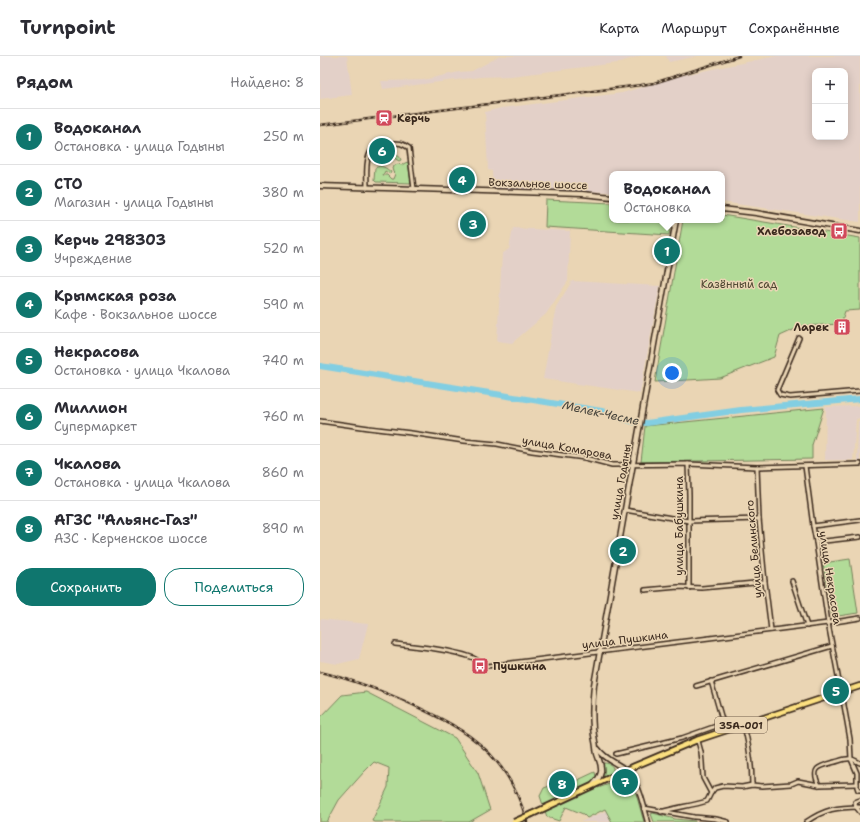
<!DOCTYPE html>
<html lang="ru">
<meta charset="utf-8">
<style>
body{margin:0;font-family:"Shantell Sans",sans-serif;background:#f2f2f3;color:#2b2b33}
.controls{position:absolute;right:12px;top:12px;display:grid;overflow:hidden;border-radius:8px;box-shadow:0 2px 10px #0003}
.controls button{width:36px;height:36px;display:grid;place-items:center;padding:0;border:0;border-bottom:1px solid #e1e1e2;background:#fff;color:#2b2b33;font:20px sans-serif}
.you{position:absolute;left:352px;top:317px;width:14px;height:14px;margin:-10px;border:3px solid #fff;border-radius:50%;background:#1a73e8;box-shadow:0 0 0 6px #1a73e833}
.badge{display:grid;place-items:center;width:26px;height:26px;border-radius:50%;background:#0f766e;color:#fff;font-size:13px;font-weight:700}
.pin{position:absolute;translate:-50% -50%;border:2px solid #fff;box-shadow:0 1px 4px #0006}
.popup{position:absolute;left:289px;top:115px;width:116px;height:52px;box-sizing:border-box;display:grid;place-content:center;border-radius:8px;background:#fff;filter:drop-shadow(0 1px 3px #0005);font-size:13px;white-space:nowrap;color:#7c7c81}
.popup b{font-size:15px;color:#2b2b33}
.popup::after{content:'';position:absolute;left:50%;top:100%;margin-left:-8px;border:8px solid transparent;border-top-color:#fff}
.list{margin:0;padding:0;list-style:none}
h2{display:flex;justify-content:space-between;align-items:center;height:52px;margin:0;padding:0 16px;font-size:17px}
h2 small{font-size:13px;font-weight:400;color:#7c7c81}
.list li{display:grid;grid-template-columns:26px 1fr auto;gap:12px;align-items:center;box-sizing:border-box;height:56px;padding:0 16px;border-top:1px solid #e1e1e2}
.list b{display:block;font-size:15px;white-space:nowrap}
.list p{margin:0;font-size:13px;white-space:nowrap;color:#7c7c81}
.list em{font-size:13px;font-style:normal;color:#7c7c81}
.actions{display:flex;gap:8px;padding:12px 16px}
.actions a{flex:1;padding:9px 0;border:1px solid #0f766e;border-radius:16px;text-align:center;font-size:14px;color:#0f766e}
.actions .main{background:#0f766e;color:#fff}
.map{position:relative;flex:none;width:540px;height:766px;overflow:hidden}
header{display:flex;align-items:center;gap:24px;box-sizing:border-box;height:56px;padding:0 20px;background:#fff;border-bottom:1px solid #e1e1e2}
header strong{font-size:19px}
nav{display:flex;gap:22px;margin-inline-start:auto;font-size:14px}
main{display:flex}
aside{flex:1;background:#fff}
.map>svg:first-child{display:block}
</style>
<header>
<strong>Turnpoint</strong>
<nav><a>Карта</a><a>Маршрут</a><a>Сохранённые</a></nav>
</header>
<main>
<aside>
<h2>Рядом<small>Найдено: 8</small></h2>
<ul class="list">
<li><span class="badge">1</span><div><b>Водоканал</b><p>Остановка · улица Годыны</p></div><em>250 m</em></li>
<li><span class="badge">2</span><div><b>СТО</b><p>Магазин · улица Годыны</p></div><em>380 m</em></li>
<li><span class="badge">3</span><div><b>Керчь 298303</b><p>Учреждение</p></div><em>520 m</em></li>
<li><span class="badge">4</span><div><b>Крымская роза</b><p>Кафе · Вокзальное шоссе</p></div><em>590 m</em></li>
<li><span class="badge">5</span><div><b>Некрасова</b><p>Остановка · улица Чкалова</p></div><em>740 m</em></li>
<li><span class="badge">6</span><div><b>Миллион</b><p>Супермаркет</p></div><em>760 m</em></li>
<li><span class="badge">7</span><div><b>Чкалова</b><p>Остановка · улица Чкалова</p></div><em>860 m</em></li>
<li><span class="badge">8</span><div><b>АГЗС &quot;Альянс-Газ&quot;</b><p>АЗС · Керченское шоссе</p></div><em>890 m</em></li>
</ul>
<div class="actions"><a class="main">Сохранить</a><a>Поделиться</a></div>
</aside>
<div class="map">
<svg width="540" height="766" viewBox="0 0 540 766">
<rect width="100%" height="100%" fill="#ead5b4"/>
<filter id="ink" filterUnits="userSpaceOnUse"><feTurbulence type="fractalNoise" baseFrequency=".025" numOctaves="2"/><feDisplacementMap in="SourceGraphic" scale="8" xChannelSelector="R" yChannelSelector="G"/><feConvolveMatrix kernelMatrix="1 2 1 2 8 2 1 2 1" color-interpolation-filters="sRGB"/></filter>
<g filter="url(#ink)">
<g fill="#e3d0c8" fill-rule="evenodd">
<polygon points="0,0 27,0 32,39 0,43"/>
<polygon points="180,0 320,0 297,7 191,20 160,21 63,33 61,25 103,24 139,16 152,15"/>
<polygon points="346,0 378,0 349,6"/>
<path d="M456,0H540V166L402,146V118H292V136L177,133L173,132L172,115L168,114L165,56L181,52L302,37L363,19ZM495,15H525V81H495Z"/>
<polygon points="193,172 250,175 248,225 226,258 192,287 177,285 182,198 189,193"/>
<polygon points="252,225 340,230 320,337 223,323 236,251"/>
<polygon points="540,350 540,362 536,363 533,404 505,404 506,351"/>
<polygon points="538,365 540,365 540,405 537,405"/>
<polygon points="0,563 48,568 39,603 18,608 0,605"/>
<polygon points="286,755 291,766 260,766"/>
</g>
<g fill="#b2db98" stroke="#76825b">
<path d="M75,95L74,97C77,99 80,100 81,104L79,105L71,100L70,101L69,103L64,107L61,105L57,108L55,107V103L59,96L61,100C64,98 68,95 73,97Z"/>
<path d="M88,106L91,126L90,127L56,126L54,124L55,112C61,108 66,112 71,116L70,118L65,115L63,119H67L71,123H73L75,118L73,116L72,112L77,108L82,109L85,107Z"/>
<polygon points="226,144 292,147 292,164 351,164 349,179 225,171"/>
<polygon points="402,159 540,182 540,254 525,255 521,268 482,270 460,280 454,301 400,322 335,326 363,164 402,164"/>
<polygon points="504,352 492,389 492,403 321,406 325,370"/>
<polygon points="530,503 538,557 512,561 503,507"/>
<polygon points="46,636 135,682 158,717 170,754 149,766 54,766 52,765 68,731 69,712 54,706 44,716 19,744 7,766 0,766 0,662 22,639"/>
<path d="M284,707C288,707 291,708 293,712C295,719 284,723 279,725L283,716V709Z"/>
<polygon points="275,716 278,732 295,726 313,727 324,766 292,766 285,753 267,762 263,758 246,751 239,765 227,761 220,740 224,732 238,727 245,736 252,734 260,723"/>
<polygon points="333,757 355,763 375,765 375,766 334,766 331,758"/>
</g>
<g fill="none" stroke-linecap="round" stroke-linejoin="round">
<polyline stroke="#82cee2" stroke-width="6" points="0,310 288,356 301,362 315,366 327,367 421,354 540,343"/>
<g stroke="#3b2a1e" stroke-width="6">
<g id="street">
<path d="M47,132C47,113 42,89 68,87C78,87 81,86 89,92L94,133"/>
<polyline points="479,282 457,334 460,339 470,341 540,335"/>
<polyline points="0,365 49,372 91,377 144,385 177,388 212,395 265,402 292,409 368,408 437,411 540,408"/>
<polyline points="368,408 369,439 369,532"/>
<polyline points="485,410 493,470 496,486 508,567 521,636"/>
<polyline points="437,411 439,463 445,526 451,574"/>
<polyline points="305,454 369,465 439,463"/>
<polyline points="493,470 540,464"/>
<polyline points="496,486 540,481"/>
<polyline points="472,525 487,570"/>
<polyline points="325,534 358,531 382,532 445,526"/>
<path d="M75,588C100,591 126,593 151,601C157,603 162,608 167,610L508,567L540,562"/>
<polyline points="391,625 405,674"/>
<polyline points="376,630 512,590"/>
<polyline points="522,638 530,683 531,703 537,717 537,731 538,734 540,734"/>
<path d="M424,670C429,689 432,708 432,729"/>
<polyline points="378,685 381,696 382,706 383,722 391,737"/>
<polyline points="296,698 362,682 402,668"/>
<path d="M499,729C490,711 500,710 515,706C519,705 526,702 531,703C534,703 537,706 540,707"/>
<polyline points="540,744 535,746 536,751 540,756"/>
<polyline points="324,752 374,761 396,763 408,766"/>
<path d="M341,756C356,751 372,750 387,745L391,737L395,732L403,730L422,731L432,729L442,730L471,728L478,725L499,729L537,728"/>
<path d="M486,766C505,753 517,751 540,751"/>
</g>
</g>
<g stroke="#3b2a1e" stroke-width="7">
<g id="secondary">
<polyline points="0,130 262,138 292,141"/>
<polyline points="402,153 436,157 540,175"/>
<path d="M278,693C284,702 294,706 303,712C320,726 322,746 328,766"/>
<path d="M273,729C277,725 280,721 281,716C282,709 279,704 277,698C276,694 276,689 275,685C271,667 272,648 274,629L356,164"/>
</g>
</g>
<g stroke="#3b2a1e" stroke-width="8">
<polyline id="primary" points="212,758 315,710 377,684 540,630"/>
</g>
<use href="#street" stroke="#ead5b4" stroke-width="3"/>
<use href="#secondary" stroke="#ead5b4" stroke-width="4"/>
<use href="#primary" stroke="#fce080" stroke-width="4.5"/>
<g stroke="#3b2a1e" stroke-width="2.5">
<g id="rail">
<polyline points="0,69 321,29 334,27 419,0"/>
<path d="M0,616C31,623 60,634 89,647C121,662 155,678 177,706C192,724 201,744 207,766"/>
</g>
</g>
<use href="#rail" stroke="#ead5b4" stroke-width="1" stroke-dasharray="3" stroke-linecap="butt"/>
<g stroke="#3b2a1e" stroke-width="8" stroke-linecap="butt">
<polyline id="primary-bridge" points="194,766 212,758"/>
</g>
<use href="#primary-bridge" stroke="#fce080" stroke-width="4.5"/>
</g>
</g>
<defs>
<g id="station-square" transform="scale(0.9)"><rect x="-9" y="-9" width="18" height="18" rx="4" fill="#d1495b" stroke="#ead5b4"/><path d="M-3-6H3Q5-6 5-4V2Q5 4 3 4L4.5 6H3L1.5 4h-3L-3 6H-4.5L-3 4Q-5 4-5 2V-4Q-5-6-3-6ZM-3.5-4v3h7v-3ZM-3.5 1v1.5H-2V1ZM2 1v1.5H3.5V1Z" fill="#fff"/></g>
<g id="bus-square" transform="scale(0.9)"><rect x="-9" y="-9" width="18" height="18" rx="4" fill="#d1495b" stroke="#ead5b4"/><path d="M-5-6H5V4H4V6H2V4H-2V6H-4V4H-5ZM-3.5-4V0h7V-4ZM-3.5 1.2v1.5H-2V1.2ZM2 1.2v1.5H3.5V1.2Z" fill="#fff"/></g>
<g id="building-square" transform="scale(0.9)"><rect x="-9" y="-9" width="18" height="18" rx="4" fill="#d1495b" stroke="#ead5b4"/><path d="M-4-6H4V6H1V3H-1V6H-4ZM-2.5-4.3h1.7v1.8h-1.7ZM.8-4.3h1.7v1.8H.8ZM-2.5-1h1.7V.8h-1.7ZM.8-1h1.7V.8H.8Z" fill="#fff"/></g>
</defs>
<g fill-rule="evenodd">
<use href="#station-square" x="64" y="62"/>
<use href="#bus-square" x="519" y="175"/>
<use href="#building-square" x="522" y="271"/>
<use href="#bus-square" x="160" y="610"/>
</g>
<g text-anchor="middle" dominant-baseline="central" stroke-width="3" stroke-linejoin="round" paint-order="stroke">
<rect fill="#ead5b4" stroke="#705d4b" stroke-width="1" x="395" y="661" width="52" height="16" rx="3"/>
<g font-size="10" font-weight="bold" fill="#3b2a1e">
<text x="421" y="669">35А-001</text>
</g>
<g font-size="11" font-weight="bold" fill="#3b2a1e" stroke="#ead5b4" text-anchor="start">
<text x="77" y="62">Керчь</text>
<text x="506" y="175" text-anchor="end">Хлебозавод</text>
<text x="509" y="271" text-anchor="end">Ларек</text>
<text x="173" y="610">Пушкина</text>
</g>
<g font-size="11" fill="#3b2a1e" stroke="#ead5b4">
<text transform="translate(218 128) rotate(2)">Вокзальное шоссе</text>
<text transform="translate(247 392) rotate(10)">улица Комарова</text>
<text transform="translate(301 426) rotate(-80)">улица Годыны</text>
<text transform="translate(359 470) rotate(-90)">улица Бабушкина</text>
<text transform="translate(434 493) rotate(-95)">улица Белинского</text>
<text transform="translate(510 522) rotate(81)">улица Некрасова</text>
<text transform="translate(305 584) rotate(-7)">улица Пушкина</text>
</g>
<g font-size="11" fill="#4d4530" stroke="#ead5b4">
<text x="419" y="228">Казённый сад</text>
</g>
<g font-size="12" font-style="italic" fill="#46433b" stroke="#ead5b4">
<text transform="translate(281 357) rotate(12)">Мелек-Чесме</text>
</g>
</g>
</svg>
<div class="controls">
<button>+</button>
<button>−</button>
</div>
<div class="you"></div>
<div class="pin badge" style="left:347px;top:195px">1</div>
<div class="popup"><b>Водоканал</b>Остановка</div>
<div class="pin badge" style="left:303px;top:495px">2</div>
<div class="pin badge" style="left:153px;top:168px">3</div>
<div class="pin badge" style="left:142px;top:124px">4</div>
<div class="pin badge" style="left:516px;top:635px">5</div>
<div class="pin badge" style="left:62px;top:95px">6</div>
<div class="pin badge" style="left:305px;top:726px">7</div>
<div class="pin badge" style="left:242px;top:728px">8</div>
</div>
</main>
